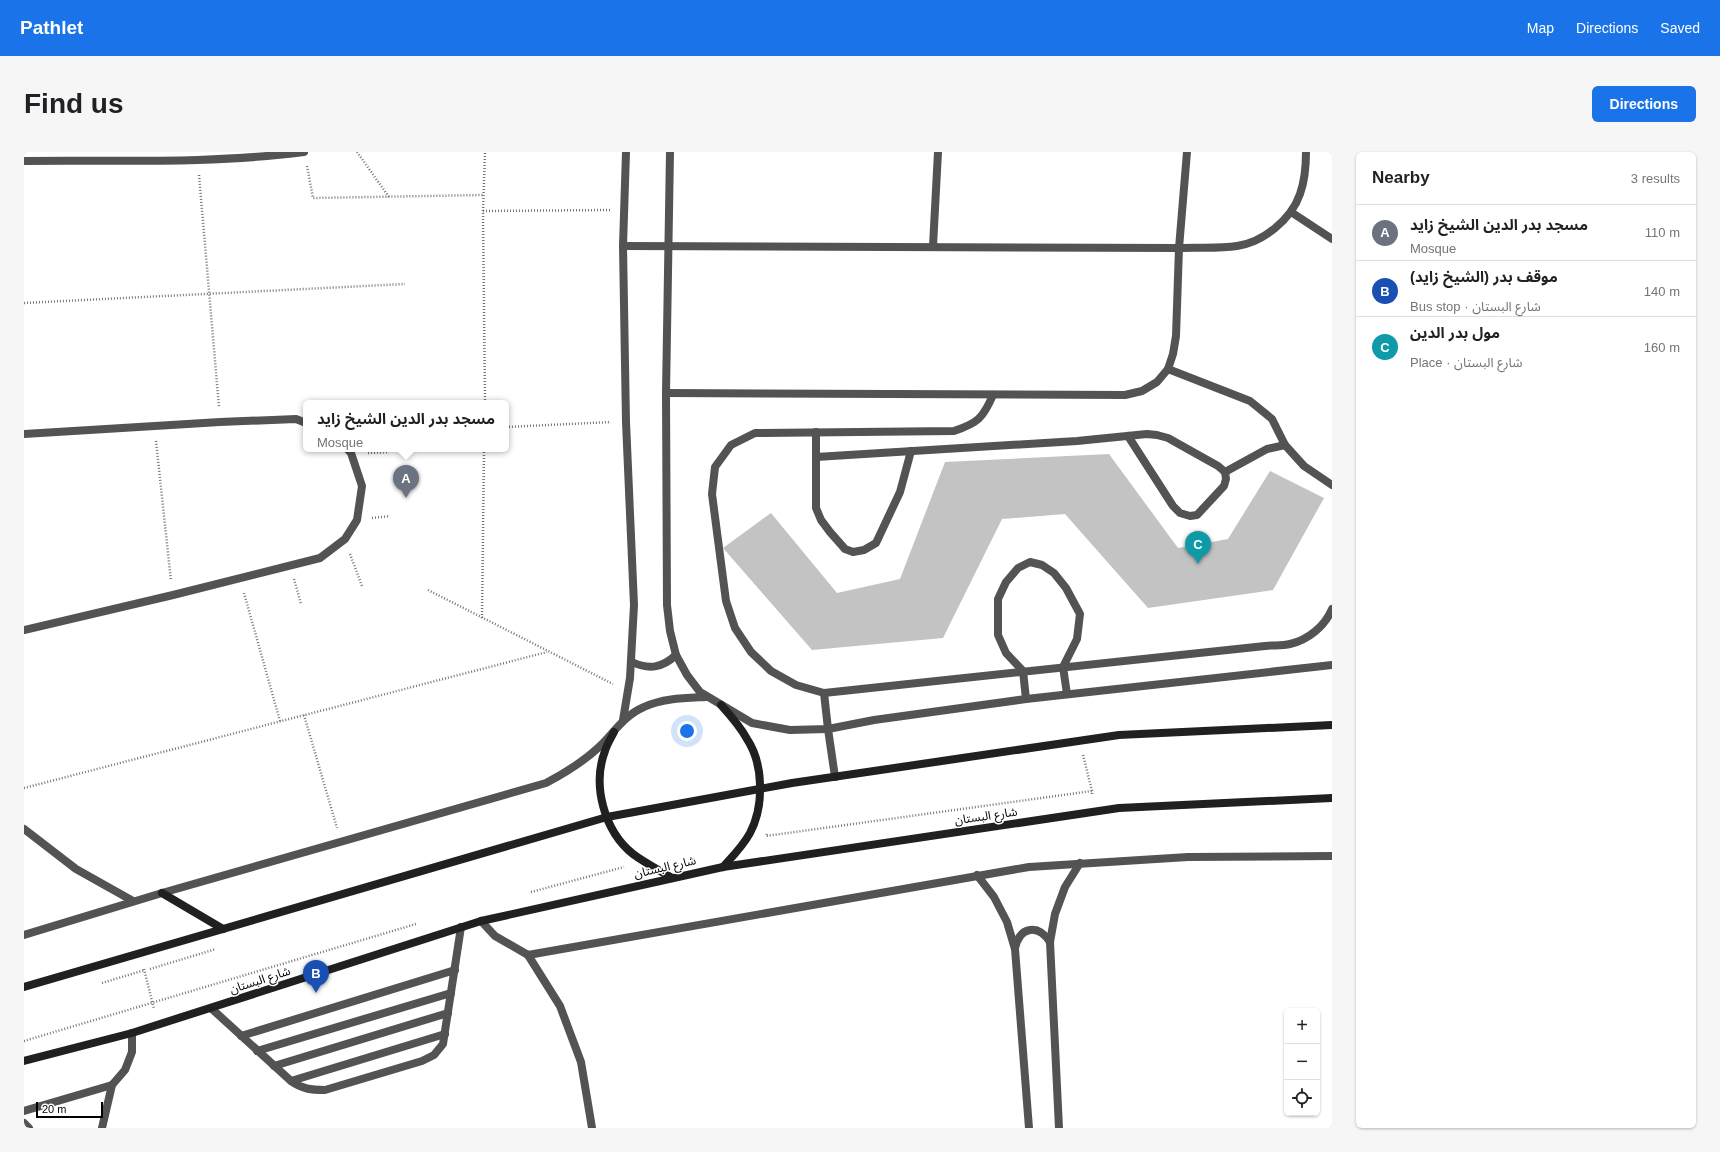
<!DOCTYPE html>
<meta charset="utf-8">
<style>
body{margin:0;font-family:Helvetica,"Noto Sans Arabic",sans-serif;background:#f6f6f6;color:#202124}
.controls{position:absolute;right:12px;bottom:12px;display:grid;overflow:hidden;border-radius:6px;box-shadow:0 1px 3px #0004}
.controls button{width:36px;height:36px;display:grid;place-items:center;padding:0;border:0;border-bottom:1px solid #e0e0e0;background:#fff;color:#202124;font:20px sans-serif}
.scale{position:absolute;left:12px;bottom:10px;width:67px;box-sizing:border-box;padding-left:4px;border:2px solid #000;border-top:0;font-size:11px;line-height:14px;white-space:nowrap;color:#000;-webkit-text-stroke:3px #fff;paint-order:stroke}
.you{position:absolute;left:663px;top:579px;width:14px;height:14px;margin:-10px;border:3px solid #fff;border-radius:50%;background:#1a73e8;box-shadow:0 0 0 6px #1a73e833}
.badge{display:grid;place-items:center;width:26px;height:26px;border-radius:50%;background:#1a73e8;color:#fff;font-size:13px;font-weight:700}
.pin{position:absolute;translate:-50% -33px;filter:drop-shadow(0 1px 2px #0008)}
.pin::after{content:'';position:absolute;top:21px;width:14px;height:12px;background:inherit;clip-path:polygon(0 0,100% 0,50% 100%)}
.popup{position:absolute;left:279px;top:248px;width:206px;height:52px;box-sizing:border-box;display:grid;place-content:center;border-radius:6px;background:#fff;filter:drop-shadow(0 1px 3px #0005);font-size:13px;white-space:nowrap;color:#757577}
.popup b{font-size:15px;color:#202124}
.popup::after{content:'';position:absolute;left:50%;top:100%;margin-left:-8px;border:8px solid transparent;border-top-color:#fff}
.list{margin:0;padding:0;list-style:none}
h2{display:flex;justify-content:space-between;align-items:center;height:52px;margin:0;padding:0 16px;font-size:17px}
h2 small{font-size:13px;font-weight:400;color:#757577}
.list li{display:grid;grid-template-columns:26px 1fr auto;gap:12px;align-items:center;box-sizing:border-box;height:56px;padding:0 16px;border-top:1px solid #e0e0e0}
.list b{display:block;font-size:15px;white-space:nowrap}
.list p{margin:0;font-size:13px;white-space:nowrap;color:#757577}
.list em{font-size:13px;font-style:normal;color:#757577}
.icon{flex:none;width:22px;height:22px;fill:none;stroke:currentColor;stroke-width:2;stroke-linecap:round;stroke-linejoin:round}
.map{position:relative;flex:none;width:1308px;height:976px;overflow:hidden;border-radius:6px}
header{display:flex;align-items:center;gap:24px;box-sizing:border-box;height:56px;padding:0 20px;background:#1a73e8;color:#fff}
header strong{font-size:19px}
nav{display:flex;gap:22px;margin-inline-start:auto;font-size:14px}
.intro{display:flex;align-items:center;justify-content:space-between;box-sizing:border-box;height:96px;padding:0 24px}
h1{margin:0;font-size:28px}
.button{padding:10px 18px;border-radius:6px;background:#1a73e8;color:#fff;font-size:14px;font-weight:700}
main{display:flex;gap:24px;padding:0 24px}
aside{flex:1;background:#fff;border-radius:6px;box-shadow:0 1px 3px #0004}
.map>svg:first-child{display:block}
</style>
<header>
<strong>Pathlet</strong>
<nav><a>Map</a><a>Directions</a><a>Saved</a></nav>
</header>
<div class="intro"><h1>Find us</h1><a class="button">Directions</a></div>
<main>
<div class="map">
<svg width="1308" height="976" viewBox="0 0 1308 976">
<rect width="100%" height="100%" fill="#fff"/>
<polygon fill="#c3c3c3" points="1085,302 1154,396 1204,387 1246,319 1300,346 1249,438 1124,456 1041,362 978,367 919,486 788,498 699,396 747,361 813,441 876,427 921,310"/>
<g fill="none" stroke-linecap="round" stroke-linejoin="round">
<g stroke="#757575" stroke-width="2.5" stroke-dasharray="1 2" stroke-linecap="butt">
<polyline points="333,0 365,45"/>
<polyline points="283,14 289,46 460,43"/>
<polyline points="175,23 195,255"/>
<polyline points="459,59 586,58"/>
<polyline points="0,151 381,132"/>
<polyline points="348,251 349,250"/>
<polyline points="461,251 459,59 461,0"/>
<polyline points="482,275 587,270"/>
<polyline points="132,289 147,429"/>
<polyline points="344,301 365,300"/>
<polyline points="348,366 366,364"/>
<polyline points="326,402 338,434"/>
<polyline points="270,427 277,452"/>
<polyline points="404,438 589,532"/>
<polyline points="220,441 256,569"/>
<polyline points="458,466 460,297"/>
<polyline points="280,563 313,676"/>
<polyline points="1059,603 1068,639 1068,644"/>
<polyline points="0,636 523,500"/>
<polyline points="743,682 742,684 1068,639"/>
<polyline points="507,740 600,715"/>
<polyline points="120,817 130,857"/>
<polyline points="126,817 192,797"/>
<polyline points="78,831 121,818"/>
<polyline points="0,889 392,772"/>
</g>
<g stroke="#535353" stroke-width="8">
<polyline points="1144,217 1226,249 1248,267 1261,293 1280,314 1308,333"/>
<path d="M969,243C959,266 954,271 930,279L731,281L707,293L691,315L688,342L702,449L711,476L727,500L747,519L772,533L800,541L1241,494C1249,493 1258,494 1266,492C1284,488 1301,474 1308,457"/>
<polyline points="792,280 792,356 797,368 806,380 821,397 829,400 840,398 852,391 876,340 887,299"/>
<polyline points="792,305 1053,289 1123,282 1133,283 1144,286 1194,314 1201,320 1202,327 1200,334 1173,363 1166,364 1156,361 1149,354 1104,284"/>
<polyline points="1201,320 1243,297 1261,293"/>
<polyline points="800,541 804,577"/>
<polyline points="1002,547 999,519 982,501 974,483 974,447 982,430 994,416 1006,410 1018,413 1030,421 1042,436 1056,462 1053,487 1039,515 1043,542"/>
<path d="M188,857L267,929C278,937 287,938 301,938L398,909L410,903L419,892L437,775"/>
<polyline points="217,884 431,818"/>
<polyline points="233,899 427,841"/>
<polyline points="250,914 424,861"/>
<polyline points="267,929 421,882"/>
</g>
<g stroke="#535353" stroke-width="8">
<polyline points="646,0 642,241 643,453 646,479 652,503 663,523 676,540 728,571 766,578 804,577 850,568 1002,547 1308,513"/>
<path d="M0,9C93,8 188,12 280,0"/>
<polyline points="1267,60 1308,87"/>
<path d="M599,94L1155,96C1174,95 1194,97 1213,94C1239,90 1267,68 1276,42C1281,28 1282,14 1282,0"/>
<polyline points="909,94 914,0"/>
<polyline points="642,241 1101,243 1118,239 1133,230 1144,217 1149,202 1152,184 1155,96 1163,0"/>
<polyline points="0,282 196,270 272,267 282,271"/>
<polyline points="0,478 149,443 296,406 321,387 333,368 338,334 327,301 323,297"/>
<path d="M608,510C625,518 638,516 652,503"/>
<polyline points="599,568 606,526 610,453 602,270 599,94 602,0"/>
<polyline points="804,577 811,625"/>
<polyline points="0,677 52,717 109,749"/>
<polyline points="953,723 970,745 983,770 991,797 1005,976"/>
<polyline points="457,769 471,784 504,803 1005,715 1164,705 1308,704"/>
<path d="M0,783L138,741L522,631C541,621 559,610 575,595C590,581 599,564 620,555C639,546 661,546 682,545"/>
<path d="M991,796C996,774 1014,772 1026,790"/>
<polyline points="504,803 536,854 557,910 568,976"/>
<polyline points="0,959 88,933 101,918 108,900 108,881"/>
<polyline points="0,971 5,976"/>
<polyline points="78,976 88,933"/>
<polyline points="1035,976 1026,790 1031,762 1041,735 1056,711"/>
</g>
<g stroke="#202020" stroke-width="8">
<path d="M697,553C707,564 716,574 723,587C740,613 740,654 726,681C719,694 709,704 699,715"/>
<path d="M590,580C587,586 583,592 581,599C568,633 580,679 609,702C621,711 635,718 648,726"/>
<polyline points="138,741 199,777"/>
<polyline points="0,835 583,665 768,631 1095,583 1308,573"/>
<polyline points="0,909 108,881 457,769 699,715 1095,656 1308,646"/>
</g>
</g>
<g text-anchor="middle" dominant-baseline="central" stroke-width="3" stroke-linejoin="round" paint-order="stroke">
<g font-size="12" fill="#000" stroke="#fff">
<text transform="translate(962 664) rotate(-8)">شارع البستان</text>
<text transform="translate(641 715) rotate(-13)">شارع البستان</text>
<text transform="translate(236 828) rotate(-18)">شارع البستان</text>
</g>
</g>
</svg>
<div class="controls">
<button>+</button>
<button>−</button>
<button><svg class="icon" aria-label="locate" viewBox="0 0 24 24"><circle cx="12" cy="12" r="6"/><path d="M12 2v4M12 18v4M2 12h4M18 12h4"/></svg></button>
</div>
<div class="scale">20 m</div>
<div class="you"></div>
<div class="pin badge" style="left:382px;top:346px;background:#6b7280">A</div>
<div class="popup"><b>مسجد بدر الدين الشيخ زايد</b>Mosque</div>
<div class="pin badge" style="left:292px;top:841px;background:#1a4fb4">B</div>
<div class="pin badge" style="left:1174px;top:412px;background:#0f9aa8">C</div>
</div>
<aside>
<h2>Nearby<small>3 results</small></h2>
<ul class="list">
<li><span class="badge" style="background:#6b7280">A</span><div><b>مسجد بدر الدين الشيخ زايد</b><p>Mosque</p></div><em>110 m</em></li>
<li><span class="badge" style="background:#1a4fb4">B</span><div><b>موقف بدر (الشيخ زايد)</b><p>Bus stop · شارع البستان</p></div><em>140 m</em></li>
<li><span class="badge" style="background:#0f9aa8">C</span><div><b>مول بدر الدين</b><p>Place · شارع البستان</p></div><em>160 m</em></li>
</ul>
</aside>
</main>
